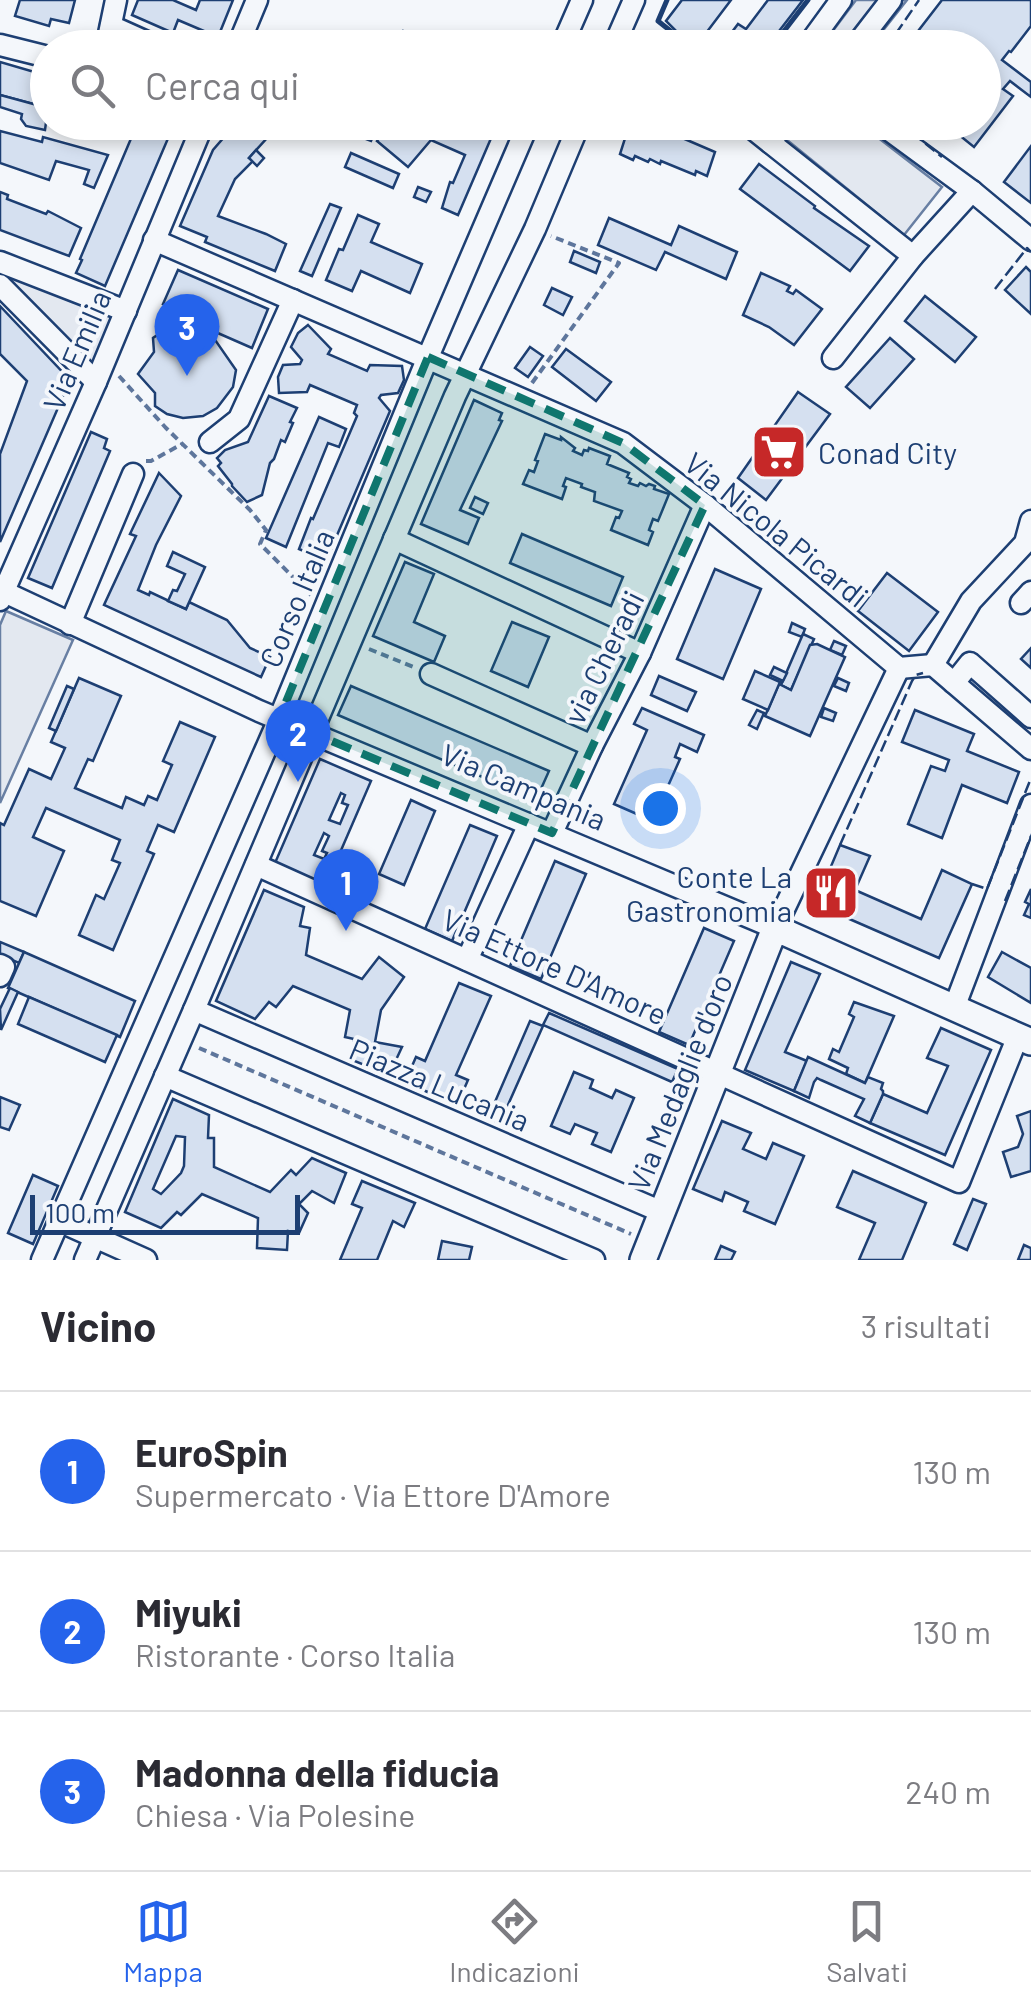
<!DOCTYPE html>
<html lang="it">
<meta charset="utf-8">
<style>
body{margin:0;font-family:Barlow,sans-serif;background:#f7f7f7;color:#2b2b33}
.scale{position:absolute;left:30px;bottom:25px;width:270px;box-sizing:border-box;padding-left:10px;border:5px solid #1d3f73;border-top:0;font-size:28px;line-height:35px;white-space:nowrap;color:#1d3f73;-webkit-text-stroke:8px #f4f7fb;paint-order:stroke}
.you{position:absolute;left:660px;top:808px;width:35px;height:35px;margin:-25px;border:8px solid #fff;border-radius:50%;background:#1a73e8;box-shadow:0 0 0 15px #1a73e833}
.badge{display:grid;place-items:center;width:65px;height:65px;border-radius:50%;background:#2563eb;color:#fff;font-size:32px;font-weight:700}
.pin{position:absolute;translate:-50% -82px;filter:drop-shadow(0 2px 5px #0008)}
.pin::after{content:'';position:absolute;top:52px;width:35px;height:30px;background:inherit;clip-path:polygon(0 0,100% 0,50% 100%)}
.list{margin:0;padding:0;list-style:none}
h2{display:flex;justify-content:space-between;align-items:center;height:130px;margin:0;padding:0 40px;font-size:42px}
h2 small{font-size:32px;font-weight:400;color:#7c7c81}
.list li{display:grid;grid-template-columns:65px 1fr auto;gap:30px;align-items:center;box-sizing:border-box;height:160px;padding:0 40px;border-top:2px solid #e1e1e2}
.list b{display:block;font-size:38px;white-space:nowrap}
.list p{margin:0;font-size:32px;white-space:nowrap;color:#7c7c81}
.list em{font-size:32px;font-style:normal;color:#7c7c81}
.icon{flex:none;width:55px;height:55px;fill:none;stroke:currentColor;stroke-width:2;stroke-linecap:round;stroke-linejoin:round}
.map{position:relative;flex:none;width:1031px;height:1260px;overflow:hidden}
.search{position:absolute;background:#fff;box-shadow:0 5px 15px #0003;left:30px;right:30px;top:30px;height:110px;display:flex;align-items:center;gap:25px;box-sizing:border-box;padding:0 35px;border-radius:55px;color:#7c7c81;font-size:38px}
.sheet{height:610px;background:#fff}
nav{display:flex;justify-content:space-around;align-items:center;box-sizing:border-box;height:140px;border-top:2px solid #e1e1e2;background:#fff;font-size:28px;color:#7c7c81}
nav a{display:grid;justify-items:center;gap:5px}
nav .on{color:#2563eb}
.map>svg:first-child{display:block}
</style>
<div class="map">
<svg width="1031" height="1260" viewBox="0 0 1031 1260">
<rect width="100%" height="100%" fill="#f4f7fb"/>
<g fill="#e3e8f0" stroke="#687fa3" stroke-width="2.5">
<polygon points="856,0 907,0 870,47 820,48"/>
<polygon points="802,122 859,123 942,187 904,235 787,140"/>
<polygon points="0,267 117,312 93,369 0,277"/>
<polygon points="6,611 73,640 0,803 0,625"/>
</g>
<g fill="#d5e0f0" stroke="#1d3f73" stroke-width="2.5" fill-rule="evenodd">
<polygon points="20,0 75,0 69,23 51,19 49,26 15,16"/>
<polygon points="138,0 173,0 196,10 200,0 233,0 218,37 178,20 173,33 132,15"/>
<polygon points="682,0 731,0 697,45 684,39 666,21"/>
<polygon points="768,0 803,0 766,48 720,48 738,24 746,29"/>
<polygon points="942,0 1031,0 1031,26 1011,52 1009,51 1002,60 1031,82 1031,97 1010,81 1003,89 1013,96 974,147 943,122 984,122 984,48 965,48 947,33 936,48 905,48"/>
<polygon points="403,31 420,38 416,48 396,47"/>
<polygon points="420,38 442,48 416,48"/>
<polygon points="0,62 48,76 48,108 0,95"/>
<polygon points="0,95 48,108 45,130 26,126 21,119 22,114 0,107"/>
<polygon points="138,122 175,122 105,286 76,273 82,260 80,259"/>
<polygon points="231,122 264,122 258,129 267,138 249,158 253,161 235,179 218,216 266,234 286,244 275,271 205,242 207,237 180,226 213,150 232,128 229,124"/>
<polygon points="364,122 379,122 371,141 358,136"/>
<polygon points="459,122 475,129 478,122 498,122 458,215 442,208 450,182 453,183 465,155 431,140 408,167 377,141 384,132 387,134 395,125 392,122"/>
<polygon points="644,122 687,122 680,137 715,152 707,176 696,171 695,175 661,161 660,164 650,159 648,162 635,156 633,160 620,154 627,132 638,136"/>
<polygon points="0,131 42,142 43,137 108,155 94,188 84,184 89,170 56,161 49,180 0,163"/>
<polygon points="1031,146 1031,203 1004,182"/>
<polygon points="256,150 264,158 257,166 249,158"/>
<polygon points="351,153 399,174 393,188 345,167"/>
<polygon points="759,164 815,206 814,208 869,246 850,271 740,189"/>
<polygon points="418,187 431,192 426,202 414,197"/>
<polygon points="0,192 8,195 7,199 46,214 48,211 81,228 69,256 0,230"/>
<polygon points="330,204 341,208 312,276 300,271"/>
<polygon points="358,215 379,224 371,242 422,264 410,293 361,271 352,291 326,280 339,249 343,250"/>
<polygon points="609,218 671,245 679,226 737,252 726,279 665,252 656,270 598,245"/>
<polygon points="574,251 600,262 596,273 570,262"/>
<polygon points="1026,267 1031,272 1031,314 1005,290"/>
<polygon points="178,270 268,309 252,348 204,327 206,322 163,304"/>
<polygon points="761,273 790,286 787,291 793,294 796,290 822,309 794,345 769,327 743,315"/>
<polygon points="552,288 572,297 563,315 544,305"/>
<polygon points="925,296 976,337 955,362 905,321"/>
<polygon points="0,306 70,380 0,542 0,454 27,381 0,354"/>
<polygon points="308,325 331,349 328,354 367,371 370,365 402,366 404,380 398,393 381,395 379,398 390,411 326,561 299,549 311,518 313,519 357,416 354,413 357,405 310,385 307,392 279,393 278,377 283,365 300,364 302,360 291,347 298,333"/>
<polygon points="162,332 170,336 173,340 211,334 236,370 233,387 217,408 203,416 183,418 167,414 155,406 155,393 138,374 154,352 153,338"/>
<polygon points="890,338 914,359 870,408 846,387"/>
<polygon points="530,347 543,356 528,377 515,368"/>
<polygon points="566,349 611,382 596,401 552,367"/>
<polygon points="798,392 830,414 766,500 738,478"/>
<polygon points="269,396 297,408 290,422 293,423 285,442 281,440 274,459 270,463 262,495 247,502 232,486 232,484 218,466 221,463 217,458 225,450 248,442"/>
<polygon points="474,400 502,413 499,420 502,421 460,510 479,518 468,544 421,524"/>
<polygon points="319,417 346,429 339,447 328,443 286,547 266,538"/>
<polygon points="91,432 107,439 104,448 110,451 52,588 28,578"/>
<polygon points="545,434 561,440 561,437 575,448 573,451 582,455 584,450 588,451 589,448 610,456 607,464 629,473 627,477 631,479 629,483 638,486 640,483 646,486 649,484 655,486 654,489 669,494 658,521 653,519 649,530 653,532 648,545 611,530 616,517 619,518 622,511 594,501 595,492 581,487 582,484 566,478 563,486 566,487 562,499 523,484 529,470 534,472 538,461 535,460"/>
<polygon points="159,473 181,496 156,545 138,590 149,595 150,592 186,609 189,602 227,620 250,648 270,657 261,677 104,605 136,536 130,534"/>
<polygon points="475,497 488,503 483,514 470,508"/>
<polygon points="522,534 623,577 611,606 510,563"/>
<polygon points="173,552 205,567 186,609 168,601 173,590 177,591 185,574 167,566"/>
<polygon points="405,562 434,574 414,622 445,636 434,662 373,636"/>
<polygon points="715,569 761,589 723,679 677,659"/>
<polygon points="887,573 938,612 909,651 858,611"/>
<polygon points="512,622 549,637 528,687 491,671"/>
<polygon points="792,623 805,629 802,637 789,632"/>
<polygon points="803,634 814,639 791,690 781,685"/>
<polygon points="834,641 846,646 842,655 830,650"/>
<polygon points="817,644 845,657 810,736 765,716 779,684 791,690 810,645"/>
<polygon points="1031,648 1031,668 1021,659"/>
<polygon points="774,667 787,673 783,681 770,675"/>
<polygon points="755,671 780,682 768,710 743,699"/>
<polygon points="659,676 696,692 687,711 651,695"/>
<polygon points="79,678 121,696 93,761 88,759 75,788 122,808 126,797 144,805 148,796 157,800 172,765 163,761 180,722 215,737 174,832 158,825 147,851 154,854 113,950 79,935 96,895 104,899 120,863 112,860 120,840 46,808 33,837 64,851 36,916 0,901 0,823 4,825 29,769 51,779 65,748 51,742"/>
<polygon points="838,678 849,683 846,691 834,686"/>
<polygon points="67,686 74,689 56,731 49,728"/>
<polygon points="351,686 549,771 536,800 338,715"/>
<polygon points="642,708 704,735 697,752 680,744 675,757 680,759 660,804 669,808 662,825 614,804 647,730 634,724"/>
<polygon points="824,708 836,713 833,721 821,717"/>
<polygon points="757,710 764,713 757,729 749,725"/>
<polygon points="915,710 974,734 967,751 1019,772 1007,803 962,785 942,838 908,824 931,766 945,771 949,760 902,742"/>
<path d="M320,759L371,781L326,885L275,863ZM341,793L345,795L342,803L348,805L340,824L329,820ZM324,833L329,836L322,851L327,853L324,859L314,855Z"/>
<polygon points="411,800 435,811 404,885 379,874"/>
<polygon points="470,825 497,836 452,941 425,929"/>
<polygon points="840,845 870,856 855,890 921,919 942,870 972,884 939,958 815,904"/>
<polygon points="555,861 586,874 541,979 510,966"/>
<polygon points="1031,889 1031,918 1024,915 1029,904 1025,902"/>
<polygon points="264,890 304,907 300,926 310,928 306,955 362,979 379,957 404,977 381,1010 375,1042 402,1047 389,1075 352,1060 354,1039 345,1037 350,1010 293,986 276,1007 269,1002 255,1019 216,1001"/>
<polygon points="704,928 734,941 689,1045 659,1032"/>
<polygon points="0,942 24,952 19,963 0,955"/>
<polygon points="24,952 135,1001 120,1037 8,988"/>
<polygon points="1002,952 1031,968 1031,1003 988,977"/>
<polygon points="791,962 820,974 785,1052 807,1061 794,1091 745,1070"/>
<polygon points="459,983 491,996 456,1075 468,1080 457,1105 405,1082 416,1057 425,1061"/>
<polygon points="10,988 18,992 1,1030 0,1009"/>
<polygon points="29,997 117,1035 105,1062 18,1024"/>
<polygon points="854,1002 894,1016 865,1083 846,1074 848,1068 829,1059 833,1049 839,1052 854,1017 849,1014"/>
<polygon points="549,1013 678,1069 672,1082 543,1025"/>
<polygon points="530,1021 543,1026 500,1123 488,1118"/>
<polygon points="941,1028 991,1050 945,1155 870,1123 883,1094 927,1113 948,1066 927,1058"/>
<polygon points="808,1057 865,1083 868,1077 883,1083 881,1089 883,1091 883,1094 870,1123 855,1116 864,1099 821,1080 817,1078 814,1082 809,1098 794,1091"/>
<polygon points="574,1072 593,1080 590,1088 612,1098 616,1090 634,1098 611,1152 592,1144 597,1133 575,1124 570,1134 551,1126"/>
<polygon points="0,1097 20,1105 9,1130 0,1127"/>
<path d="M173,1099L209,1115L208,1138H214V1167L270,1192L291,1170L296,1175L312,1158L346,1173L334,1203L312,1191L299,1204L308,1213L299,1233L288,1231L287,1250L257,1248L258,1218L202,1194L181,1215L177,1212L161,1228L125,1212ZM176,1136L185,1137L184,1166L181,1173L161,1194L153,1189Z"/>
<polygon points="1031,1111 1031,1171 1011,1177 1003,1152 1018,1147 1023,1134 1017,1116"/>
<polygon points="722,1121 751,1133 743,1149 766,1159 773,1143 804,1156 775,1224 744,1211 748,1202 725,1192 722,1201 693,1189"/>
<polygon points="853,1171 926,1203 902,1260 859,1260 875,1223 837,1207"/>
<polygon points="33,1175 58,1186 33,1244 8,1233"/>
<polygon points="362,1181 415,1203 404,1227 393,1221 377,1260 340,1260 362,1208 352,1204"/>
<polygon points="973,1199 986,1204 967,1250 954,1244"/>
<polygon points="442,1241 472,1247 469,1260 438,1260"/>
<polygon points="1024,1245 1031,1248 1031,1260 1018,1260"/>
<polygon points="721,1246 735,1252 731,1260 715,1260"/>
</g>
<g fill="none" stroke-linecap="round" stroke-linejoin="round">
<g stroke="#1d3f73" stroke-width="25">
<g id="minor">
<polyline points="111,26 160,48"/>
<polyline points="0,45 48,57"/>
<polyline points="106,48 116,0"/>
<polyline points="237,48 257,0"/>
<polyline points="561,48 582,0"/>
<polyline points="613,48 634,0"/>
<polyline points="806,48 841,0"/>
<polyline points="854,48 891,0"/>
<polyline points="878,122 972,191 1031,240"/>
<polyline points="748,125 913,256"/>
<polyline points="771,143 784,122"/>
<polyline points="154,240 623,443 705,505 899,668 933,665 1031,749"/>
<polyline points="0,262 126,311"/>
<polyline points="0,285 96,382"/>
<polyline points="833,358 913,256 972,191"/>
<polyline points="210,442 239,419 293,300"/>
<polyline points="394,539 640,653"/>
<polyline points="0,590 259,711 775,928 899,668"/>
<polyline points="0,600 96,382 204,122"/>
<polyline points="1021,603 1031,592"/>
<polyline points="70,624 133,474"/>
<polyline points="933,665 971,601 1025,543 1031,521"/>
<polyline points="431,674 592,746"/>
<polyline points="954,683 970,663 1031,717"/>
<polyline points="552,833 592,746 640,653 705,505"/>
<polyline points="256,865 959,1182 1018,1036"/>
<polyline points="467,960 529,824"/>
<polyline points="0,965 4,967 0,976"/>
<polyline points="954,1008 1031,805"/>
<polyline points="194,1010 662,1212"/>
<polyline points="165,1076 594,1260"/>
<polyline points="59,1221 146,1260"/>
<polyline points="42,1260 279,719 428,357 529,122"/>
<polyline points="85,1260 194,1010 455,396 535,229 580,122"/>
</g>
</g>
<g stroke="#1d3f73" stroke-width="30">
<polyline id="major" points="643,1260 775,928 1031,1042"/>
</g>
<g stroke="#5e769c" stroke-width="4" stroke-dasharray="8 5" stroke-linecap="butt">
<polyline points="119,376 166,428 250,510 266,530 260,544 311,595"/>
<polyline points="532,383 619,263 551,236"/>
<polyline points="146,461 151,461 182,444"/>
<polyline points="369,649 416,668"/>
<polyline points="199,1048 631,1234"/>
</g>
<use href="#minor" stroke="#f4f7fb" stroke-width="20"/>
<use href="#major" stroke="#f4f7fb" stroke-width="25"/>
<g stroke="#1d3f73" stroke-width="2.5" stroke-dasharray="12 5" stroke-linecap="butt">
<polyline points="886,48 919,0"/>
<polyline points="899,122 942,157"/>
<polyline points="995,289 1027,248 1031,252"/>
<polyline points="840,845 912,681 916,675 923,673"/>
<polyline points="972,884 987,889 1031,778"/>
<polyline points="1005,901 1031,836"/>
</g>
<g stroke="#1d3f73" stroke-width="5">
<polyline points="667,0 658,21 692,48"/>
<polyline points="771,48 808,0"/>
</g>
</g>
<path fill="#0f766e" fill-opacity="0.2" stroke="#0f766e" stroke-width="8" stroke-dasharray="20 12" stroke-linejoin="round" d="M428,357L623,443L705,505L552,833L279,719Z"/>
<defs>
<g id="supermarket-square" transform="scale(2.875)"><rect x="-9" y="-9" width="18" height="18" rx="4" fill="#c62828" stroke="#f4f7fb"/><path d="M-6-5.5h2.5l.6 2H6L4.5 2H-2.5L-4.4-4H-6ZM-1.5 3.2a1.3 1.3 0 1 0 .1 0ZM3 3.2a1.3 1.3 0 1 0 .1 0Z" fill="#fff"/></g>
<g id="restaurant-square" transform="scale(2.875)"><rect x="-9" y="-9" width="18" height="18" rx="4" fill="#c62828" stroke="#f4f7fb"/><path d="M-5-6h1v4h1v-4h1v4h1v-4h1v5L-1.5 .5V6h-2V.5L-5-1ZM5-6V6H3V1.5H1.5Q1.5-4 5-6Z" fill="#fff"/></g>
</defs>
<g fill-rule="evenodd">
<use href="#supermarket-square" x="779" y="452"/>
<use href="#restaurant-square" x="831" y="893"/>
</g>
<g text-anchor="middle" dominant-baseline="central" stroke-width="8" stroke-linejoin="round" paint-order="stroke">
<g font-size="30" fill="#1d3f73" stroke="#f4f7fb">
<text transform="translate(76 350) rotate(-67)">Via Emilia</text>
<text transform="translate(777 529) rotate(39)">Via Nicola Picardi</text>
<text transform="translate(296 598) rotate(-67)">Corso Italia</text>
<text transform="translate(603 657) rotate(-64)">via Cheradi</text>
<text transform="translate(524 786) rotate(23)">Via Campania</text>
<text transform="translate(555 966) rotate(24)">Via Ettore D'Amore</text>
<text transform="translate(679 1082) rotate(-68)">Via Medaglie d'oro</text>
<text transform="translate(440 1084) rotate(23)">Piazza Lucania</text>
</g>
<g font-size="30" fill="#1d3f73" stroke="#f4f7fb" text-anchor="start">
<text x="818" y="452">Conad City</text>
<text x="792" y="876" text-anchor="end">Conte La<tspan x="792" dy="34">Gastronomia</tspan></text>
</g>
</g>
</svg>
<div class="scale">100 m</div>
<div class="you"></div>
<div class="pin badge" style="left:346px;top:931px">1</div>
<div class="pin badge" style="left:298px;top:782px">2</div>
<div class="pin badge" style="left:187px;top:376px">3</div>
<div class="search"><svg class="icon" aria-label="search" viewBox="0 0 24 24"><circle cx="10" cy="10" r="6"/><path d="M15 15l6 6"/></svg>Cerca qui</div>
</div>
<section class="sheet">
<h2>Vicino<small>3 risultati</small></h2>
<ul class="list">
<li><span class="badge">1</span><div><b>EuroSpin</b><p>Supermercato · Via Ettore D'Amore</p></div><em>130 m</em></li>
<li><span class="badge">2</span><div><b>Miyuki</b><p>Ristorante · Corso Italia</p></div><em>130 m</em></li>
<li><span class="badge">3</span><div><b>Madonna della fiducia</b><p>Chiesa · Via Polesine</p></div><em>240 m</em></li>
</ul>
</section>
<nav>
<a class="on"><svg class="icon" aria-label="map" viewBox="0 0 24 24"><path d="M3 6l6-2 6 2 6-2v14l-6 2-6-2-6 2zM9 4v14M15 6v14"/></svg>Mappa</a>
<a><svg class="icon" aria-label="directions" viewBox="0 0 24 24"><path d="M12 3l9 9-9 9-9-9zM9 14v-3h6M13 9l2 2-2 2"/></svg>Indicazioni</a>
<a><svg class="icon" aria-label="saved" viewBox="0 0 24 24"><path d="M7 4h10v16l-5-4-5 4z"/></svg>Salvati</a>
</nav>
